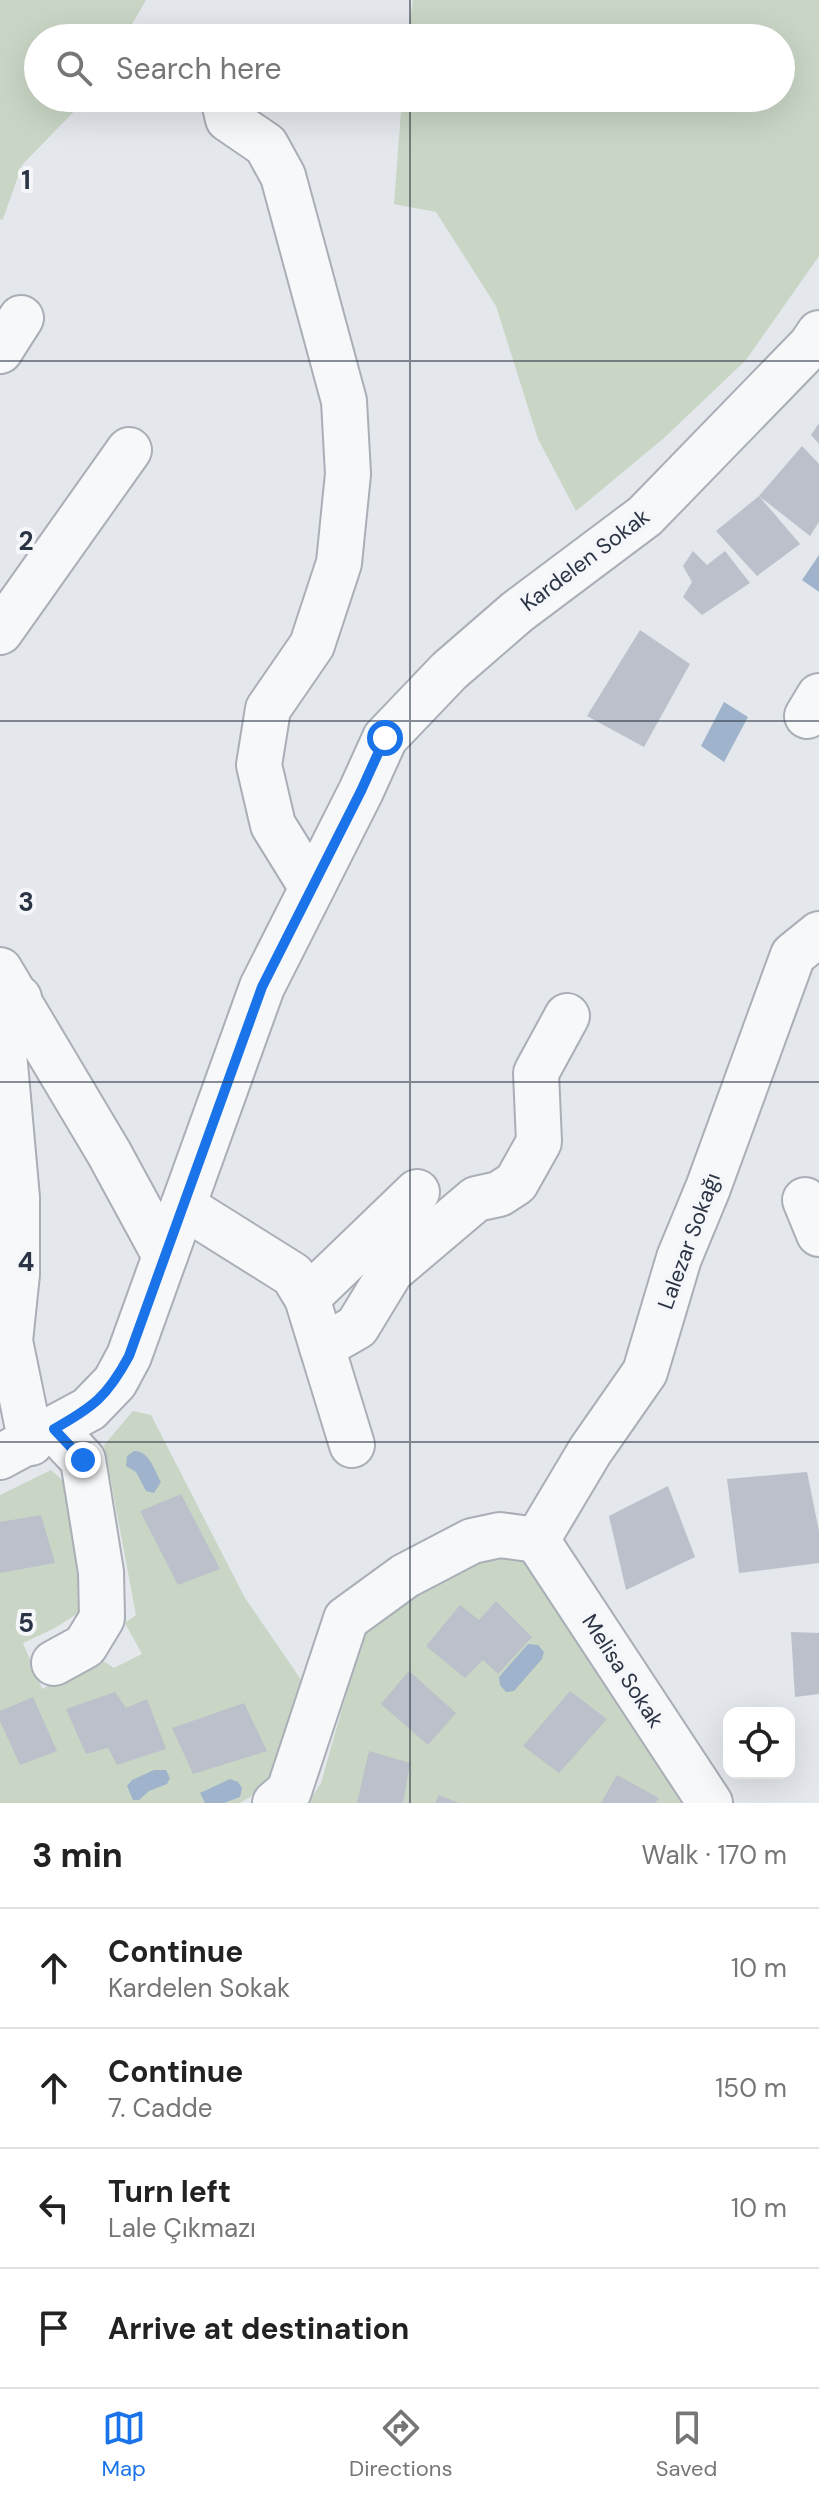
<!DOCTYPE html>
<meta charset="utf-8">
<style>
body{margin:0;font-family:"DM Sans",sans-serif;background:#f6f6f6;color:#222}
.controls{position:absolute;right:24px;bottom:24px;display:grid;overflow:hidden;border-radius:16px;box-shadow:0 8px 32px #0002}
.controls button{width:72px;height:72px;display:grid;place-items:center;padding:0;border:0;border-bottom:2px solid #e0e0e0;background:#fff;color:#222;font:40px sans-serif}
.stop{position:absolute;width:24px;height:24px;margin:-18px;border:6px solid #1a73e8;border-radius:50%;background:#fff}
.stop.end{background:#1a73e8;border-color:#fff;box-shadow:0 2px 8px #0008}
.list{margin:0;padding:0;list-style:none}
h2{display:flex;justify-content:space-between;align-items:center;height:104px;margin:0;padding:0 32px;font-size:34px}
h2 small{font-size:26px;font-weight:400;color:#767676}
.list li{display:grid;grid-template-columns:52px 1fr auto;gap:24px;align-items:center;box-sizing:border-box;height:120px;padding:0 32px;border-top:2px solid #e0e0e0}
.list b{display:block;font-size:30px;white-space:nowrap}
.list p{margin:0;font-size:26px;white-space:nowrap;color:#767676}
.list em{font-size:26px;font-style:normal;color:#767676}
.icon{flex:none;width:44px;height:44px;fill:none;stroke:currentColor;stroke-width:2;stroke-linecap:round;stroke-linejoin:round}
.map{position:relative;flex:none;width:819px;height:1803px;overflow:hidden}
.search{position:absolute;background:#fff;box-shadow:0 8px 32px #0002;left:24px;right:24px;top:24px;height:88px;display:flex;align-items:center;gap:20px;box-sizing:border-box;padding:0 28px;border-radius:44px;color:#767676;font-size:30px}
.sheet{height:584px;background:#fff}
nav{display:flex;justify-content:space-around;align-items:center;box-sizing:border-box;height:112px;border-top:2px solid #e0e0e0;background:#fff;font-size:22px;color:#767676}
nav a{display:grid;justify-items:center;gap:4px}
nav .on{color:#1a73e8}
.map>svg:first-child{display:block}
</style>
<div class="map">
<svg width="819" height="1803" viewBox="0 0 819 1803">
<rect width="100%" height="100%" fill="#e4e7ec"/>
<g fill="#c9d6c5">
<polygon points="0,0 146,0 124,38 38,38 38,98 87,98 22,165 3,219 0,220"/>
<polygon points="413,0 819,0 819,256 746,360 664,438 576,511 538,439 496,306 436,212 394,204 402,98 781,98 781,38 407,38"/>
<path d="M133,1411L151,1415L245,1598L304,1684C291,1727 284,1781 240,1803H0V1495L51,1470L62,1480L70,1496L85,1596L77,1614L53,1629L23,1643L42,1689L102,1660L114,1668L142,1654L125,1623L136,1615L104,1445Z"/>
<polygon points="510,1554 540,1566 687,1803 308,1803 321,1783 364,1631 384,1614 472,1561"/>
</g>
<g fill="#9fb4cc">
<polygon points="819,555 819,592 802,580"/>
<polygon points="724,702 748,717 724,762 701,746"/>
<path d="M134,1451C150,1451 154,1470 161,1482L154,1493L146,1491L136,1472L126,1466L127,1456Z"/>
<polygon points="528,1644 538,1645 544,1652 542,1659 514,1691 506,1692 500,1685 499,1677"/>
<polygon points="154,1770 166,1770 170,1778 167,1784 149,1791 139,1800 133,1800 127,1786 132,1780"/>
<polygon points="230,1779 238,1782 242,1788 240,1797 224,1803 205,1803 200,1793"/>
</g>
<g fill="#bbc0ca">
<polygon points="819,423 819,444 811,435"/>
<polygon points="802,446 819,464 819,522 810,536 759,496"/>
<polygon points="759,496 800,544 757,576 716,531"/>
<polygon points="693,551 707,565 725,551 750,583 702,615 683,597 692,582 683,566"/>
<polygon points="640,630 690,664 644,747 587,716"/>
<polygon points="807,1472 819,1531 819,1563 739,1573 727,1479"/>
<polygon points="668,1486 695,1557 626,1590 609,1516"/>
<polygon points="181,1494 220,1569 178,1585 140,1511"/>
<polygon points="41,1515 55,1563 0,1573 0,1522"/>
<polygon points="496,1601 532,1637 498,1674 483,1660 465,1678 426,1646 460,1605 479,1620"/>
<polygon points="791,1632 819,1633 819,1694 795,1697"/>
<polygon points="409,1671 456,1713 428,1745 381,1704"/>
<polygon points="570,1691 607,1719 559,1773 523,1746"/>
<polygon points="115,1692 126,1708 147,1699 166,1749 117,1765 108,1748 86,1754 66,1709"/>
<polygon points="33,1697 57,1751 20,1765 0,1721 0,1711"/>
<polygon points="244,1703 267,1751 193,1774 172,1728"/>
<polygon points="369,1751 410,1763 403,1803 357,1803"/>
<polygon points="617,1775 659,1798 655,1803 601,1803"/>
<polygon points="439,1795 459,1803 435,1803"/>
</g>
<g fill="none" stroke-linecap="round" stroke-linejoin="round">
<g stroke="#a9aeb7" stroke-width="48">
<g id="minor">
<polyline points="223,98 228,119 266,145 283,176 344,401 348,474 339,563 312,645 268,709 259,765 273,825 312,888"/>
<polyline points="0,351 21,318"/>
<polyline points="0,632 129,450"/>
<polyline points="807,716 819,696"/>
<polyline points="0,970 109,1153 165,1256"/>
<polyline points="19,998 8,1017 3,1042 17,1198 17,1274 10,1341 31,1443"/>
<polyline points="805,1200 819,1234"/>
<polyline points="183,1206 293,1275 307,1298 352,1445"/>
<polyline points="307,1298 417,1192"/>
<polyline points="322,1347 357,1327 391,1271 476,1199 499,1194 516,1183 539,1142 536,1073 567,1016"/>
<polyline points="54,1429 83,1460 101,1572 102,1618 85,1646 54,1663"/>
<polyline points="0,1457 89,1409 115,1382 129,1356 262,987 361,791 385,738 449,671 517,612 645,516 811,345 819,333"/>
<polyline points="537,1540 590,1451 645,1372 679,1258 708,1188 793,955 819,934"/>
<polyline points="537,1540 710,1803"/>
<polyline points="275,1803 289,1791 346,1619 405,1576 472,1541 500,1535 537,1540"/>
</g>
</g>
<use href="#minor" stroke="#f7f8fa" stroke-width="44"/>
</g>
<g fill="none" stroke-linecap="round" stroke-linejoin="round">
<path stroke="#1a73e8" stroke-width="10" d="M83,1460L54,1429C93,1407 107,1397 129,1356L262,987L361,791L385,738"/>
</g>
<path fill="none" stroke="#2b3445" stroke-width="2" stroke-opacity="0.55" d="M410,0V38M410,98V1803M0,361H819M0,721H819M0,1082H819M0,1442H819"/>
<g text-anchor="middle" dominant-baseline="central" stroke-width="8" stroke-linejoin="round" paint-order="stroke">
<g font-size="22" fill="#2b3445" stroke="#f4f6f9">
<text transform="translate(585 560) rotate(-37)">Kardelen Sokak</text>
<text transform="translate(689 1241) rotate(-70)">Lalezar Sokağı</text>
<text transform="translate(623 1671) rotate(57)">Melisa Sokak</text>
</g>
</g>
<g font-size="26" text-anchor="middle" font-weight="bold" fill="#2b3445" stroke="#f4f6f9" stroke-width="8" stroke-linejoin="round" paint-order="stroke">
<text x="26" y="189">1</text>
<text x="26" y="550">2</text>
<text x="26" y="911">3</text>
<text x="26" y="1271">4</text>
<text x="26" y="1632">5</text>
</g>
</svg>
<div class="controls">
<button><svg class="icon" aria-label="locate" viewBox="0 0 24 24"><circle cx="12" cy="12" r="6"/><path d="M12 2v4M12 18v4M2 12h4M18 12h4"/></svg></button>
</div>
<div class="stop" style="left:385px;top:738px"></div>
<div class="stop end" style="left:83px;top:1460px"></div>
<div class="search"><svg class="icon" aria-label="search" viewBox="0 0 24 24"><circle cx="10" cy="10" r="6"/><path d="M15 15l6 6"/></svg>Search here</div>
</div>
<section class="sheet">
<h2>3 min<small>Walk · 170 m</small></h2>
<ul class="list">
<li><svg class="icon" aria-label="ahead" viewBox="0 0 24 24"><path d="M12 20V5M6 11l6-6 6 6"/></svg><div><b>Continue</b><p>Kardelen Sokak</p></div><em>10 m</em></li>
<li><svg class="icon" aria-label="ahead" viewBox="0 0 24 24"><path d="M12 20V5M6 11l6-6 6 6"/></svg><div><b>Continue</b><p>7. Cadde</p></div><em>150 m</em></li>
<li><svg class="icon" aria-label="left" viewBox="0 0 24 24"><path d="M17 20v-9H6M10 6l-5 5 5 5"/></svg><div><b>Turn left</b><p>Lale Çıkmazı</p></div><em>10 m</em></li>
<li><svg class="icon" aria-label="arrive" viewBox="0 0 24 24"><path d="M6 21V4h12l-3 4 3 4H6"/></svg><div><b>Arrive at destination</b></div></li>
</ul>
</section>
<nav>
<a class="on"><svg class="icon" aria-label="map" viewBox="0 0 24 24"><path d="M3 6l6-2 6 2 6-2v14l-6 2-6-2-6 2zM9 4v14M15 6v14"/></svg>Map</a>
<a><svg class="icon" aria-label="directions" viewBox="0 0 24 24"><path d="M12 3l9 9-9 9-9-9zM9 14v-3h6M13 9l2 2-2 2"/></svg>Directions</a>
<a><svg class="icon" aria-label="saved" viewBox="0 0 24 24"><path d="M7 4h10v16l-5-4-5 4z"/></svg>Saved</a>
</nav>
